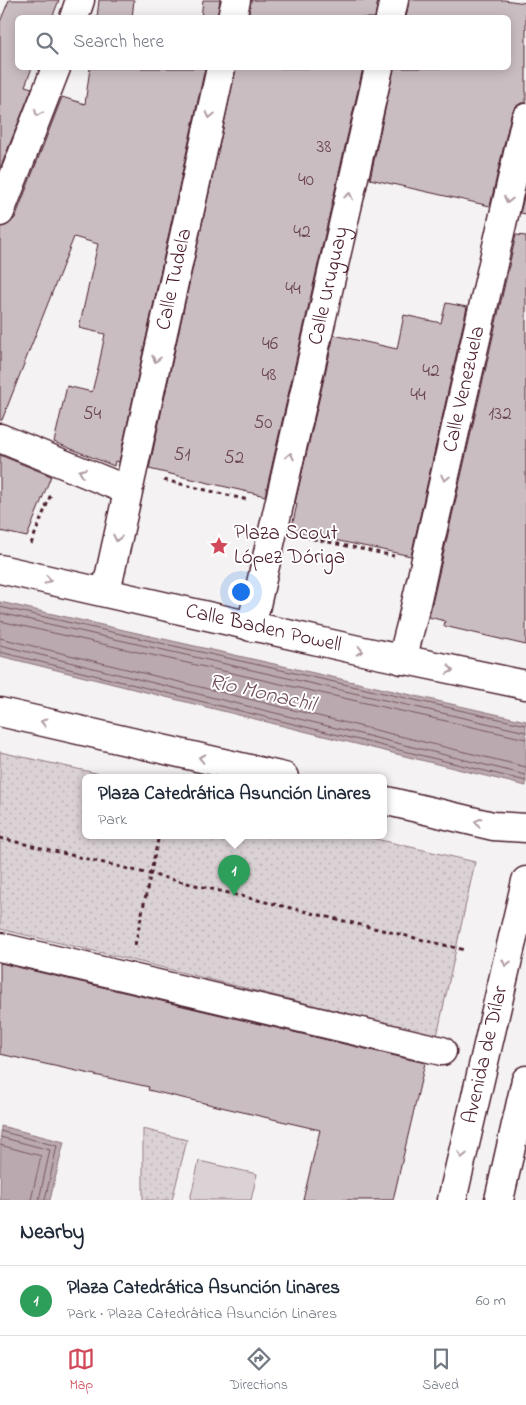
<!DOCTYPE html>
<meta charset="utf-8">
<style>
body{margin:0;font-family:"Indie Flower",sans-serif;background:#f6f6f7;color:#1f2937}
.you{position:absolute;left:240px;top:591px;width:18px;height:18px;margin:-12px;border:4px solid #fff;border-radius:50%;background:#1a73e8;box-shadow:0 0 0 8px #1a73e833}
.badge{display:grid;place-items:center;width:32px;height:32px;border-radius:50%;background:#d1495b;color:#fff;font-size:16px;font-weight:700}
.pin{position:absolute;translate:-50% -41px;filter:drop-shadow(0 1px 2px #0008)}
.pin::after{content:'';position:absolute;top:26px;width:18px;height:15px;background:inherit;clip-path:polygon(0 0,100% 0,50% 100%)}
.popup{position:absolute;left:82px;top:774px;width:305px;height:65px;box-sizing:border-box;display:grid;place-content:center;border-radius:8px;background:#fff;filter:drop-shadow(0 1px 4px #0005);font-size:16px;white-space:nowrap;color:#747a83}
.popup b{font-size:19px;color:#1f2937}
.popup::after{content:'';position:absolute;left:50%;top:100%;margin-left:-10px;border:10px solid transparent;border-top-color:#fff}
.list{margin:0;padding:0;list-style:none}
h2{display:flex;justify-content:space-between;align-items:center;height:65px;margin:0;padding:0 20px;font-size:21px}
h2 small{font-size:16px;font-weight:400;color:#747a83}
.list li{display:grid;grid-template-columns:32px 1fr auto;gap:15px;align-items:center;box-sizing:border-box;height:70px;padding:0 20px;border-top:1px solid #e0e1e3}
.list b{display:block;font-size:19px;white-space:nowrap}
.list p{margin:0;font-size:16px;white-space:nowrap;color:#747a83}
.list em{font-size:16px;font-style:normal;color:#747a83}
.icon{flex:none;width:28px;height:28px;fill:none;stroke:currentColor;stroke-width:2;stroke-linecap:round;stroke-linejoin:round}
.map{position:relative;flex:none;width:526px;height:1200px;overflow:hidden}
.search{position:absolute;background:#fff;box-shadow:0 2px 12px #0003;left:15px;right:15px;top:15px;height:55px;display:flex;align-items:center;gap:12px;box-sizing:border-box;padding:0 18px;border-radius:8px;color:#747a83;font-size:19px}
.sheet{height:135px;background:#fff}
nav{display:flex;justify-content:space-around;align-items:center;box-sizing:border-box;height:70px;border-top:1px solid #e0e1e3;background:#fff;font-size:14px;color:#747a83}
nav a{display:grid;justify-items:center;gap:2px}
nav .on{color:#d1495b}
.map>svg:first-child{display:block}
</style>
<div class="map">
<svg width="526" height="1200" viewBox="0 0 526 1200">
<defs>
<pattern id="park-dots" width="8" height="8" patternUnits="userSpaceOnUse" patternTransform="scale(1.25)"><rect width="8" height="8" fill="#dbd2d5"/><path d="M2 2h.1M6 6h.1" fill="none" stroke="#bdb4b7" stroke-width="1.8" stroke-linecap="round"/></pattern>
</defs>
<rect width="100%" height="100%" fill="#f4f2f2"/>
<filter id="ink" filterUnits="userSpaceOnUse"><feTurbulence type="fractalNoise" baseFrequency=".02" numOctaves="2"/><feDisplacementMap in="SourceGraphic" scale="10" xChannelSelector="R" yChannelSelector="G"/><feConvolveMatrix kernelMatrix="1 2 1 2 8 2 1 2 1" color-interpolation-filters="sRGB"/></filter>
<g filter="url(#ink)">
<polygon fill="#dbd2d5" stroke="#927880" points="199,1161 257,1174 251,1200 190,1200"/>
<g fill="url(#park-dots)" stroke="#927880">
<polygon points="0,752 114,777 85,777 85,835 359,835 475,862 437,1036 132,960 0,929"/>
<polygon points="143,1129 187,1140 172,1200 143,1200"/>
</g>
<g fill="#baa9ae" stroke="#8d727a">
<polygon points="0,602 526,721 526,786 0,656"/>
<polygon points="1,1126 64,1142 50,1200 0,1200"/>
</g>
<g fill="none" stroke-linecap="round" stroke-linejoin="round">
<g stroke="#77565f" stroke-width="1">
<polyline points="0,607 526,725"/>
<polyline points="0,613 526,732"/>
<polyline points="0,621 526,739"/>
<polyline points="0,638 526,767"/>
<polyline points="0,645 526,775"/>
<polyline points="0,652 526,781"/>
<polyline points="0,1131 57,1146 45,1200"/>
<polyline points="0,1137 50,1150 39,1200"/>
<polyline points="0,1145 41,1156 31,1200"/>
</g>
</g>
<g fill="#cabdc1" stroke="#4a1f2b">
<polygon points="9,0 59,0 52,18 18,18 18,68 32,68 25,86 32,88 0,169 0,22"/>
<polygon points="99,0 134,0 132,18 97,18"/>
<polygon points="203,0 220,0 217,18 201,18"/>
<polygon points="251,0 378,0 375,18 248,18"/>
<polygon points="409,0 504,0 526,3 526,103 521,103 515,107 511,115 490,206 370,179 394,68 508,68 508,18 406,18"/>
<polygon points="90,68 205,68 119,462 115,461 114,466 54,442 67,386 92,392 99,364 105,334 79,328 98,244 74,237 2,420 0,420 0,227 9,224 15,218 62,97 85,104"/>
<polygon points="236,68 363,68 265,496 149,469"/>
<polygon points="526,189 526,214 520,213"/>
<polygon points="516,235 526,236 526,645 444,626 445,621 429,617"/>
<polygon points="446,303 467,307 411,556 291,531 297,504 295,503 334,335 397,349 404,315 441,323"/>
<polygon points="0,455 51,476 27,537 0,531"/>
<polygon points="0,963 425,1063 393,1200 303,1200 320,1130 148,1090 149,1087 0,1054"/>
</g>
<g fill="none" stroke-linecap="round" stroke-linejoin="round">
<g stroke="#4a1f2b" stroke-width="31">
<g id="street">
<polyline points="74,18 80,0"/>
<polyline points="232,18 236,0"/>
<polyline points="390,18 394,0"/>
<polyline points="0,212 56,68"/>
<polyline points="0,438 127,490"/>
<path id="s1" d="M106,592L221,68"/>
<path id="s2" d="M251,627L379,68"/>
<path id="s3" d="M402,660L412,621L526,118"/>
<polyline points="0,947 442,1051"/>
</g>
</g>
<g stroke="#4a1f2b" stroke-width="31">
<g id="secondary">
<path id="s4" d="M0,569L358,650L526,685"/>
<polyline points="0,712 284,777"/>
<polyline points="383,800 493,826 526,828"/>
</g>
</g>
<g stroke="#4a1f2b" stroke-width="31">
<g id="primary">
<path id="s5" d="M452,1200L526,881"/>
<polyline points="499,1200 526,1080"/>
</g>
</g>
<g stroke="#4a1f2b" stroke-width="3" stroke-dasharray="4 4" stroke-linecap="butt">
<polyline points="164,480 248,500"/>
<polyline points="305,537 394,556"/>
<polyline points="31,544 51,494"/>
<polyline points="0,838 465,950"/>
<polyline points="135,945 159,835"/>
</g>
<use href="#street" stroke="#fff" stroke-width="28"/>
<use href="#secondary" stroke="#fff" stroke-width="28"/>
<use href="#primary" stroke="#fff" stroke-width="28"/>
</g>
<defs><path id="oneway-chevron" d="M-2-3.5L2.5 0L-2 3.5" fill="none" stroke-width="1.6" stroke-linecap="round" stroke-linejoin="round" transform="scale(1.25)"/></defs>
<g stroke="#ae9aa0">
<use href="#oneway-chevron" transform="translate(38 113) rotate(111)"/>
<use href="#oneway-chevron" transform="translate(210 115) rotate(103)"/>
<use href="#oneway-chevron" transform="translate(349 196) rotate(-77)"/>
<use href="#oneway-chevron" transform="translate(508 200) rotate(103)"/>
<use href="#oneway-chevron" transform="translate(156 359) rotate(103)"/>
<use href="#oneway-chevron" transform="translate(290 456) rotate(-77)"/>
<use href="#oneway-chevron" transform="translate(82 472) rotate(-158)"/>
<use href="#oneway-chevron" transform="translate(445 478) rotate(103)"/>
<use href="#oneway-chevron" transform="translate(117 538) rotate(102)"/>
<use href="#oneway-chevron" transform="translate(48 580) rotate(12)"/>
<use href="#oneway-chevron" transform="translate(360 651) rotate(13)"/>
<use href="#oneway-chevron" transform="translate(450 670) rotate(11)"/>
<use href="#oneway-chevron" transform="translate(44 722) rotate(-167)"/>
<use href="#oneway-chevron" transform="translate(202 758) rotate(-167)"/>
<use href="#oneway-chevron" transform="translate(478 822) rotate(-167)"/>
<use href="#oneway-chevron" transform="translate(506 963) rotate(103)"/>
<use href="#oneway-chevron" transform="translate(462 1155) rotate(103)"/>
</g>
</g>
<defs>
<g id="sight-bare" transform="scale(1.5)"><path d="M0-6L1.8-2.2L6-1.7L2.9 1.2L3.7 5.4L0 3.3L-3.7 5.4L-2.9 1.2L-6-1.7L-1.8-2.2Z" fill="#d1495b" stroke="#fff" stroke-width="2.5" paint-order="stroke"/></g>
</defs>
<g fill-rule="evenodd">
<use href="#sight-bare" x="219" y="546"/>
</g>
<g text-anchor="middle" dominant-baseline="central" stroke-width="4" stroke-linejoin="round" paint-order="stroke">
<g font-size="19" fill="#6a4650">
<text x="324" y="147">38</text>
<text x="306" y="180">40</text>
<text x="302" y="232">42</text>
<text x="293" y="289">44</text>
<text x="270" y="344">46</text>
<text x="431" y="371">42</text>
<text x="269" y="375">48</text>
<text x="418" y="395">44</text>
<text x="92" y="414">54</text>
<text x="500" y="414">132</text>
<text x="263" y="423">50</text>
<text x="182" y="455">51</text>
<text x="234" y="458">52</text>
</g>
<g font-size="21" fill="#4a1f2b" stroke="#fff">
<text stroke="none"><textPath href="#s1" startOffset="320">Calle Tudela</textPath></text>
<text stroke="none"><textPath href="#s2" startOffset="350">Calle Uruguay</textPath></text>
<text stroke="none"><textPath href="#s3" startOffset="278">Calle Venezuela</textPath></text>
<text stroke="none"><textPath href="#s4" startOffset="270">Calle Baden Powell</textPath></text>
<text stroke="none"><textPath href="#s5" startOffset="149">Avenida de Dílar</textPath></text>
</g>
<g font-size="21" fill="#4a1f2b" stroke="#fff" text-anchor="start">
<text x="234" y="534">Plaza Scout<tspan x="234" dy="24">López Dóriga</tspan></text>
</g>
<g font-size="22" font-style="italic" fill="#714f59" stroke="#fff">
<text transform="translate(262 694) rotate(13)">Río Monachil</text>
</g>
</g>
</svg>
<div class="you"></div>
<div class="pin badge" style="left:234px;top:896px;background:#2e9e5b">1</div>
<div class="popup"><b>Plaza Catedrática Asunción Linares</b>Park</div>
<div class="search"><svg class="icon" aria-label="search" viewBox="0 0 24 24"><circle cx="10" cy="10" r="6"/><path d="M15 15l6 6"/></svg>Search here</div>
</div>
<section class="sheet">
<h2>Nearby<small></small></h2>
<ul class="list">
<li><span class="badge" style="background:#2e9e5b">1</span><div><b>Plaza Catedrática Asunción Linares</b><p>Park · Plaza Catedrática Asunción Linares</p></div><em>60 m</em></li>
</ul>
</section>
<nav>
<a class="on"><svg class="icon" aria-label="map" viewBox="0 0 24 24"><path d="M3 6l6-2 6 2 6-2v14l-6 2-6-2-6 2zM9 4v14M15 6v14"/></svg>Map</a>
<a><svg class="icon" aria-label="directions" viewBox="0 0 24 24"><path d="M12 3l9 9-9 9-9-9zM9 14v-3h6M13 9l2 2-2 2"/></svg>Directions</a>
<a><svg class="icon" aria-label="saved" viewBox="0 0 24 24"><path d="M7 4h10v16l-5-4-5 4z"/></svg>Saved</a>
</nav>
